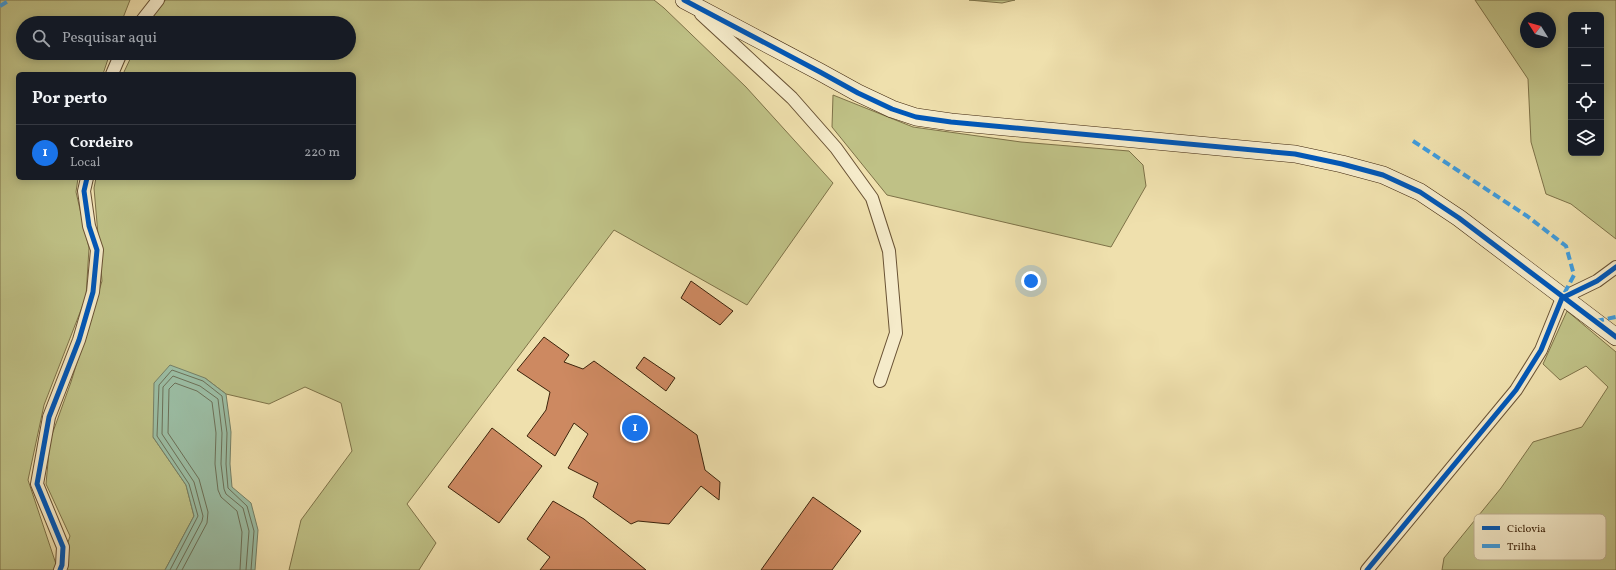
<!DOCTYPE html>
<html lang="pt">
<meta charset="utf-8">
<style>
body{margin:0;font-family:Vollkorn,serif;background:#242831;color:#f1f3f6}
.controls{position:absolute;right:12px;top:12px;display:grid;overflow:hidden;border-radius:6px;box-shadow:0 2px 10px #0003}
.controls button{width:36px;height:36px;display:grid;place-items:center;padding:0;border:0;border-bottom:1px solid #363941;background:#171b24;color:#f1f3f6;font:20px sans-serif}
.compass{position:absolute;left:1520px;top:12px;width:36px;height:36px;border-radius:50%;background:#171b24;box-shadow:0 2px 10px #0003;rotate:307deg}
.you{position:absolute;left:1031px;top:281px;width:14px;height:14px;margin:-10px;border:3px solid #fff;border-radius:50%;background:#1a73e8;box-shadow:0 0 0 6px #1a73e833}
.badge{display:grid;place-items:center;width:26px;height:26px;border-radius:50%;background:#1a73e8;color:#fff;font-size:13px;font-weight:700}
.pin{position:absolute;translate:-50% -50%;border:2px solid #fff;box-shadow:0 1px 4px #0006}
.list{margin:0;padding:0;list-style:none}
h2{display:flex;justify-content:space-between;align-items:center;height:52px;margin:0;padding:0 16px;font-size:17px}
h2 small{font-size:13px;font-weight:400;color:#9ea1a6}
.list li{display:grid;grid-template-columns:26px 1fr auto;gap:12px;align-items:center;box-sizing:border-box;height:56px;padding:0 16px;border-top:1px solid #363941}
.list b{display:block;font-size:15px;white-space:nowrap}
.list p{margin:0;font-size:13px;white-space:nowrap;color:#9ea1a6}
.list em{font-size:13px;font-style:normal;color:#9ea1a6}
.icon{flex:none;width:22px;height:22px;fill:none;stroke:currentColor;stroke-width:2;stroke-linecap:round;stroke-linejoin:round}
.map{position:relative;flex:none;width:1616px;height:570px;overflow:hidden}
.search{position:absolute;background:#171b24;box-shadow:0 2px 10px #0003;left:16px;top:16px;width:340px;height:44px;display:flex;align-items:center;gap:10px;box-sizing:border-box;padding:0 14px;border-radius:22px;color:#9ea1a6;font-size:15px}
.panel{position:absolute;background:#171b24;box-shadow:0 2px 10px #0003;left:16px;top:72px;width:340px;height:108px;border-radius:6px}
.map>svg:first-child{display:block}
</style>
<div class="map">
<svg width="1616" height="570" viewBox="0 0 1616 570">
<rect width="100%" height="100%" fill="#efe0ad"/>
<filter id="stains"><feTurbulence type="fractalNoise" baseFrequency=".005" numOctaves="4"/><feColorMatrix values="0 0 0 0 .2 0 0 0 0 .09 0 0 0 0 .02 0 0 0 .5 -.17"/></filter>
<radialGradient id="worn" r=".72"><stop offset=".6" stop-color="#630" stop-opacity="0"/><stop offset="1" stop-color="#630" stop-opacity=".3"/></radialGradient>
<g fill="#bfc186" stroke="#7e7248" fill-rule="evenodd">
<polygon points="0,0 130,0 121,23 23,23 23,53 110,53 103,74 18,74 18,178 78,178 76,192 89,248 86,297 44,405 28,480 56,564 54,570 0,570"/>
<polygon points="166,0 654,0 664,8 746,87 833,183 747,305 614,230 407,504 436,543 419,570 289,570 301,520 352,451 341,403 305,387 269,404 226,394 205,378 153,437 186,485 194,516 165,570 59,570 70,536 46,484 50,440 71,382 102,281 94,188 96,178 354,178 354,74 123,74 133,53 349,53 349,23 149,23 160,4"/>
<polygon points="969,0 1015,0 1002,3"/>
<path d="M1475,0H1616V239L1571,204L1546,194L1531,142L1528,79ZM1571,15H1601V153H1571ZM1526,18H1550V42H1526Z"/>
<polygon points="833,95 913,127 1021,142 1129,151 1143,165 1146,186 1111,247 887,195 832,127"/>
<polygon points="1567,311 1616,352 1616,570 1442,570 1444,558 1501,488 1533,442 1582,427 1608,387 1586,366 1560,380 1543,364"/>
</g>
<polygon fill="#9bbea5" stroke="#758067" points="170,365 205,378 226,394 231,432 230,464 232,487 251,503 258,530 255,570 165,570 194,516 186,485 153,437 154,383"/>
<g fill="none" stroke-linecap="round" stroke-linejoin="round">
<g stroke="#6c7058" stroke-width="1">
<polyline points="170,570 198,516 189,484 157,436 159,385 172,370 203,381 222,396 227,433 226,464 228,488 247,506 254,531 251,570"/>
<polyline points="176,570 202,521 203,516 194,482 162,434 163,387 173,376 200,386 218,399 222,433 221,464 224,489 226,494 243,508 249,531 246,570"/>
<polyline points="182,570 207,523 208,512 199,479 168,433 169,389 175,383 197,391 212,402 216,433 215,464 218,490 221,497 237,511 242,532 240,570"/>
</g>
</g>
<g fill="#cd8961" stroke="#3c230b">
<polygon points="691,281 733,311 720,325 681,298"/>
<polygon points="544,337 569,355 564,362 583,369 594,361 697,435 705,470 720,482 719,500 701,486 669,524 638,521 631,524 593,497 598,483 568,468 588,434 574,423 555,456 527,436 546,410 550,392 517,370"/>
<polygon points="644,357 675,378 666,391 636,368"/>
<polygon points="492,428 542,466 499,523 448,487"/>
<polygon points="813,497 861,531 832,570 761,570"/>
<polygon points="553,501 584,519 646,570 540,570 550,557 527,539"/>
</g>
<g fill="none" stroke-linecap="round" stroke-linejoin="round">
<g stroke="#695234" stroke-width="14">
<g id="street">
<polyline points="701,14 792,98 836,148 872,198 889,251 896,333 880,381"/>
<polyline points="140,23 158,0"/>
<polyline points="112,74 121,53"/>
<polyline points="60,570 62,565 63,547 37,484 49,417 79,340 93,292 97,250 89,226 84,191 87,178"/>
<polyline points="1367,570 1516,390 1541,350 1562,298 1597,281 1616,267"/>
</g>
</g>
<g stroke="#3c230b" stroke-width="18">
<polyline id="secondary" points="684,0 820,72 858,93 892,109 916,117 951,122 1295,154 1342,164 1383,175 1420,192 1459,218 1616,337"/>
</g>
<use href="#street" stroke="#f5ebca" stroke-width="12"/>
<use href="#secondary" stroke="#f5ebca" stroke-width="17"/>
<g stroke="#3f9cde" stroke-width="4" stroke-dasharray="8 4" stroke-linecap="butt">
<polyline points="0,6 10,0"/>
<polyline points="1413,141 1527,216 1566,246 1574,275 1563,296"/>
<polyline points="1596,321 1616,317"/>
</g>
<g stroke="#f5ebca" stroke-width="8">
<g id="cycleway">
<polyline points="684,0 820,72 858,93 892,109 916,117 951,122 1295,154 1342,164 1383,175 1420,192 1459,218 1616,337"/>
<polyline points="60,570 62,565 63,547 37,484 49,417 79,340 93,292 97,250 89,226 84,191 87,178"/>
<polyline points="1367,570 1516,390 1541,350 1562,298 1597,281 1616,267"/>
</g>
</g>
<use href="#cycleway" stroke="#0057b8" stroke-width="5"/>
</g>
<rect x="1474" y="514" width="132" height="46" rx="6" fill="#f5ebca" stroke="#beaf91" stroke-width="1"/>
<rect x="1482" y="526" width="18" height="4" fill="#0057b8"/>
<rect x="1482" y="544" width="18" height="4" fill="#3f9cde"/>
<g font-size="11" fill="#3c230b">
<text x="1507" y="532">Ciclovia</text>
<text x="1507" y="550">Trilha</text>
</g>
<rect width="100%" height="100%" filter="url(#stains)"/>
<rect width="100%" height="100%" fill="url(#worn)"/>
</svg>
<div class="controls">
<button>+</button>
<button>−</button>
<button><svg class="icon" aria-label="locate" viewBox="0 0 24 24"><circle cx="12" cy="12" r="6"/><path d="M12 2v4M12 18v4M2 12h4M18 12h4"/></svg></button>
<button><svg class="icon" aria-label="layers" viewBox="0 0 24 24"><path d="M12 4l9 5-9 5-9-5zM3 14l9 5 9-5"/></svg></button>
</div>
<svg class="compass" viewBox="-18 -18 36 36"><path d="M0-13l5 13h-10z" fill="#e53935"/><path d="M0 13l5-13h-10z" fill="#9ea1a6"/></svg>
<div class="you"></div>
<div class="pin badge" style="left:635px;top:428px">1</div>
<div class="search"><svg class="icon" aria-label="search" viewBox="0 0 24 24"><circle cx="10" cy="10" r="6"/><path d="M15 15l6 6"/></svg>Pesquisar aqui</div>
<section class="panel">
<h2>Por perto<small></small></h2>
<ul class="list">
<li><span class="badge">1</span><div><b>Cordeiro</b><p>Local</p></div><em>220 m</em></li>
</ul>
</section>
</div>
